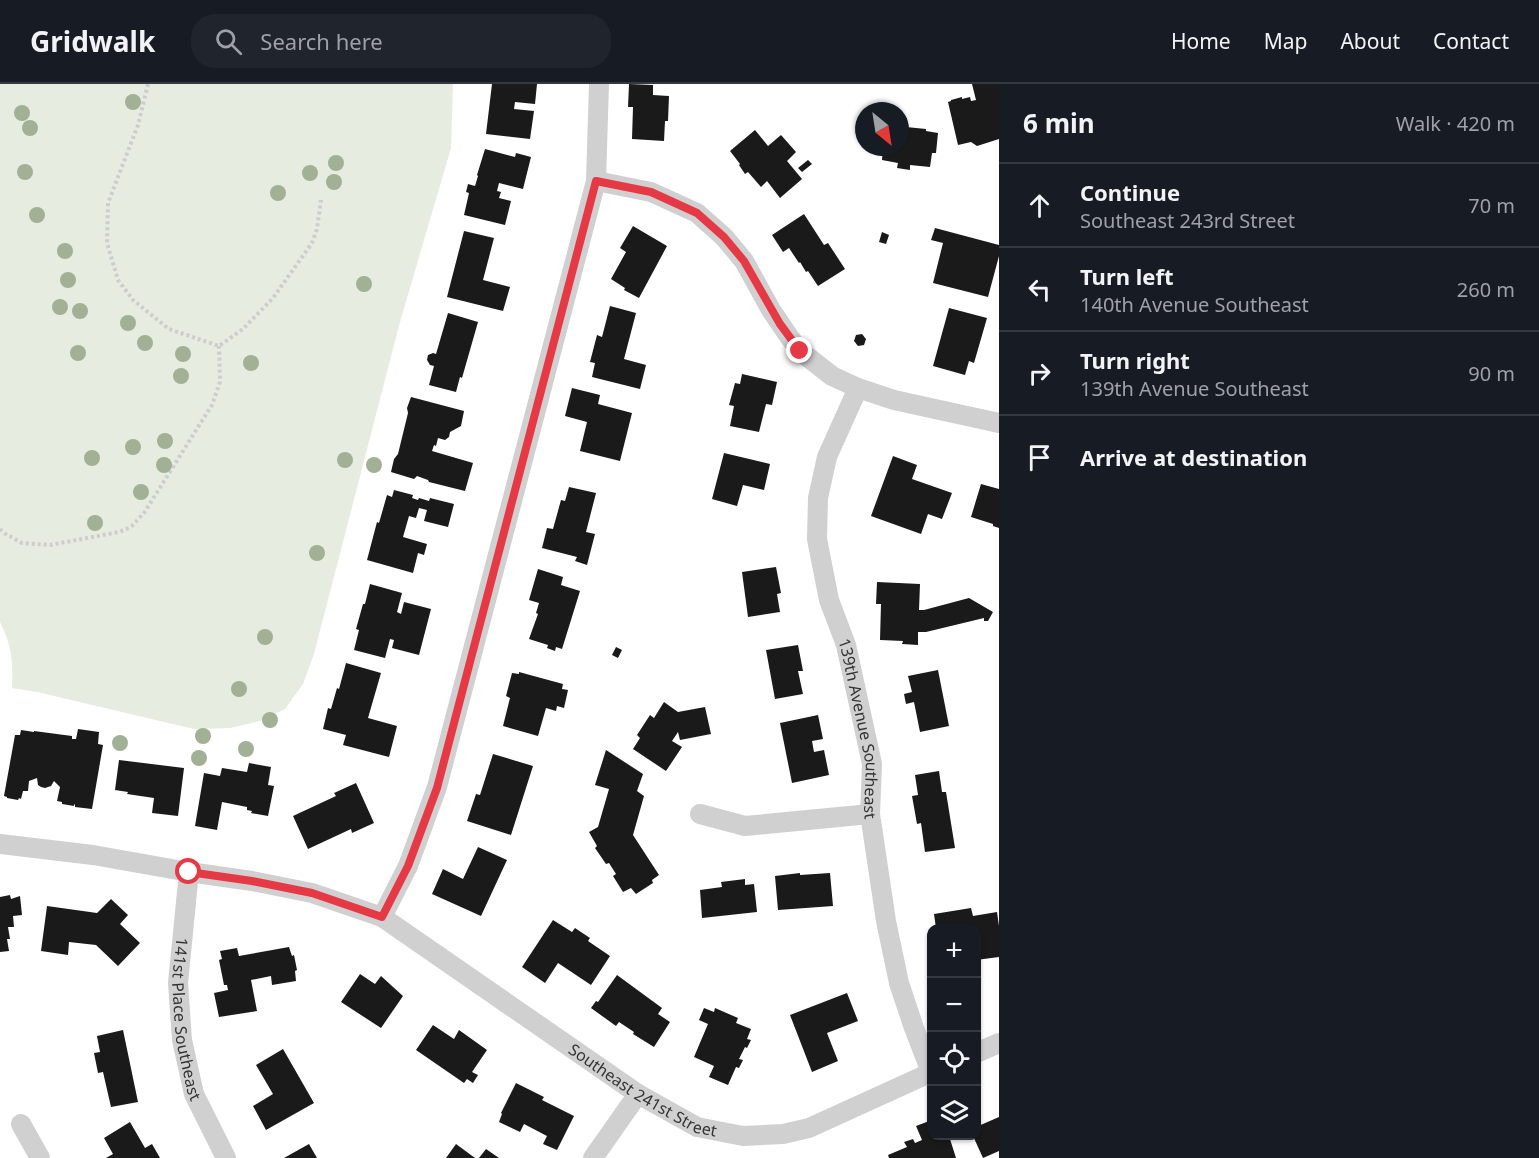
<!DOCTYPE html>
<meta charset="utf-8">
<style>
body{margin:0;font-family:"Noto Sans",sans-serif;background:#20242c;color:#f1f3f6}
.controls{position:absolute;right:18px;bottom:18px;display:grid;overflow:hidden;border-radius:12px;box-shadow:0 2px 4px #0004}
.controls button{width:54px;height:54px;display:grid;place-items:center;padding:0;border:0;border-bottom:2px solid #363941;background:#171b24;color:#f1f3f6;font:30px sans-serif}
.compass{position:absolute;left:855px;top:18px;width:54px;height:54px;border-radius:50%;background:#171b24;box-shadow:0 2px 4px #0004;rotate:150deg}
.stop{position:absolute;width:18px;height:18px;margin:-14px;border:4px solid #e63946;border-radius:50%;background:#fff}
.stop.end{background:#e63946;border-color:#fff;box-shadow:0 2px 6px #0008}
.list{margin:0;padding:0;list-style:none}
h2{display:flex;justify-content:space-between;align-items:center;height:78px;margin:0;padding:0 24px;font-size:26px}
h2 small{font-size:20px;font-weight:400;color:#9ea1a6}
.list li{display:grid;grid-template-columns:39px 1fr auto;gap:18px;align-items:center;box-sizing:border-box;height:84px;padding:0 24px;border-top:2px solid #363941}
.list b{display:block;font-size:22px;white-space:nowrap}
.list p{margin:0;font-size:20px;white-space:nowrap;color:#9ea1a6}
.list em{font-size:20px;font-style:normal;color:#9ea1a6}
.icon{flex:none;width:33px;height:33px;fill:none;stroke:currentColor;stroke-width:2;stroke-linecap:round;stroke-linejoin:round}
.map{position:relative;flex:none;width:999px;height:1074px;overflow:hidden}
header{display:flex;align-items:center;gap:36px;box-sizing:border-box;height:84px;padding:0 30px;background:#171b24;border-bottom:2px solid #363941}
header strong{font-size:28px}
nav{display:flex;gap:33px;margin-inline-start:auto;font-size:21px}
.search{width:420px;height:54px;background:#20242c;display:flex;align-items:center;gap:15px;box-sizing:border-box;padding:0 21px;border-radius:24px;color:#9ea1a6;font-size:22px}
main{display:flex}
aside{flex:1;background:#171b24}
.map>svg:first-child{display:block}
</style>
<header>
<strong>Gridwalk</strong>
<div class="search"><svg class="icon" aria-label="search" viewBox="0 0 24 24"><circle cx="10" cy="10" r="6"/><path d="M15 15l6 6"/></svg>Search here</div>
<nav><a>Home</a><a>Map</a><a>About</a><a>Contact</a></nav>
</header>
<main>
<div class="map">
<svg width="999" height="1074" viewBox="0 0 999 1074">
<rect width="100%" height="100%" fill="#fff"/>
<path fill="#e6ecdf" d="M0,0H453L451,64L400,238L314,570L303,600L285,625L260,637L230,644L194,645L37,608L12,604C13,577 12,562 0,538Z"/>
<g fill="#1a1a1a">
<polygon points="492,0 537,0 535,20 515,18 514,25 534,27 530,55 486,50"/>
<polygon points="629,0 653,1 653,11 669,12 668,37 665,37 664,57 632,55 633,23 628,23"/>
<polygon points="972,0 999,0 999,55 977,62 971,58 958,61 948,18 951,17 951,16 962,13 962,15 970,13 971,17 976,16"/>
<polygon points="900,33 907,34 906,43 926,45 926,47 938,49 936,69 932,69 930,83 910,81 910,86 897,84 898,79 882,76 883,63 900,63"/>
<polygon points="755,46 768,62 781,51 796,68 787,77 802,95 780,114 767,97 761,103 748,88 745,90 739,81 740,80 730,67"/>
<polygon points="485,65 515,73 516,69 531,73 523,105 499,99 497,107 501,108 499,114 511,117 505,141 464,131 469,109 466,108 468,100 475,102 478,92 477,91"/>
<polygon points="808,76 812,80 802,88 798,84"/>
<polygon points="804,130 824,161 828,159 845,185 818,202 808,187 806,188 800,178 799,179 789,164 783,168 772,151"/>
<polygon points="633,142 667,162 639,214 624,206 625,204 611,195 626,168 620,164"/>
<polygon points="935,144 999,161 999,172 988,213 933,199 943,159 931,156"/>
<polygon points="464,147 494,154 483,196 510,203 503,227 447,213"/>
<polygon points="882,148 889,151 886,160 879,158"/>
<polygon points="610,222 636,229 624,275 646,281 640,305 592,293 595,279 590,278 597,251 602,253"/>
<polygon points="949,224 987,234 974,279 969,277 965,291 933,282"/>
<polygon points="448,229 478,238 462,294 460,293 456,308 429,301 434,282 430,281 427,276 428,271 433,269 436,270"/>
<polygon points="862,250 866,255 864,261 858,262 854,257 856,251"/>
<polygon points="742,290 777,298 772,321 766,320 759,348 730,342 734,322 729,321 735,299 740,300"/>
<polygon points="572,304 600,311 598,320 632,329 620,377 580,367 587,338 565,332"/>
<polygon points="411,313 464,327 461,342 450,348 449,353 445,356 438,354 436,362 434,361 432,367 473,379 465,407 429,398 428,396 417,392 414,395 391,388 394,375 398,370 408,329 407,324"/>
<polygon points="724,369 770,380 764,406 743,401 737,422 712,415"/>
<polygon points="893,372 917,381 912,395 952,409 942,435 928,430 921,450 871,432"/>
<polygon points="981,400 999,405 999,444 993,442 993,440 971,433"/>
<polygon points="569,403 596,409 586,448 595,450 587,481 575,477 577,473 542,464 547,444 553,445 561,416 565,417"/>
<polygon points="394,406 413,411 412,414 418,416 419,414 429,417 430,414 454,420 448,443 424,437 427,426 419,424 416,434 409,432 403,453 427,460 424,471 418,469 413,489 367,476 377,438 379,439 387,411 392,413"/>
<polygon points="776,483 781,509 777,510 780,528 748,533 742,488"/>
<polygon points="538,485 563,493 561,501 580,507 562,565 556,563 555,567 547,564 548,561 529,555 538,530 536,529 539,519 529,516"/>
<polygon points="877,498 920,500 919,526 924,526 969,514 993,528 988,537 984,537 984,534 926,548 918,548 918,561 902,560 903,557 880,556 881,520 876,520"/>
<polygon points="370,500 402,509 397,528 401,530 404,518 431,525 419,571 392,564 394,556 390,555 385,574 354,566 359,546 356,545 363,520 365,520"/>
<polygon points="798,561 803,587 798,587 803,610 775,615 766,566"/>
<polygon points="616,563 622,566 618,574 612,571"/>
<polygon points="346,579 381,589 368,634 397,642 389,673 343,661 346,651 323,645 328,624 331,625 337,604 339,605"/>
<polygon points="938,586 949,642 920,648 914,618 906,620 904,610 912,608 908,592"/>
<polygon points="519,588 563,600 562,605 568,606 564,624 557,622 556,627 546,624 538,652 503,642 510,614 506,612 512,589 519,590"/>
<polygon points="664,618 678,628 705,623 711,650 680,656 678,648 672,657 682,663 666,687 633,665 640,654 637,651 650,631 654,634"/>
<polygon points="818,631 823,655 812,657 814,668 824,666 829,691 792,699 780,639"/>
<polygon points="78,645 99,648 98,660 103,661 92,725 75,723 75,721 74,720 74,722 62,720 62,718 57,717 60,703 54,697 51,702 45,704 41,703 38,701 37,694 29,697 28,707 23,707 21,715 19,714 18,716 7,714 7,713 4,712 15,651 20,651 21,646 34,648 34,647 72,652 72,655 76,655"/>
<polygon points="606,666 643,690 637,707 644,712 633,751 659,791 652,796 653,799 636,810 631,804 623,808 613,792 616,790 609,779 606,780 595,764 597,762 589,748 598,743 609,705 595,701"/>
<polygon points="493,670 533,682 511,751 467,737 476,710 480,711"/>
<polygon points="119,676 184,684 178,732 152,729 154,714 127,710 128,708 115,706"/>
<polygon points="249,679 271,683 268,701 274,702 268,732 251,729 252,727 247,726 247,723 222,718 217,746 195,742 204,689 220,692 222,684 247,688"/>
<polygon points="939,687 942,708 946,708 955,764 925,768 921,739 917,740 912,712 918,711 915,691"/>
<polygon points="356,699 374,739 352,749 351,745 308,765 293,732 336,712 334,709"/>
<polygon points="478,763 507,776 481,832 432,810 443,785 463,795"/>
<polygon points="800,789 800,791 830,789 833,822 778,826 775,792"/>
<polygon points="745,795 745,801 754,800 757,828 702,834 700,806 722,803 721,798"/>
<polygon points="10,811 11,815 20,812 22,831 13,832 14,843 8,843 10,855 7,855 9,867 0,868 0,813"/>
<polygon points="111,815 128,831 120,840 140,859 118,882 96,861 69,858 68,871 41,867 47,822 97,829"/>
<polygon points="971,824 973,832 997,828 999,842 999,873 976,876 976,844 936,844 934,830"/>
<polygon points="553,836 572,848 575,844 590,854 588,857 610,872 591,901 558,879 545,899 522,883"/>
<polygon points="289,863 292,872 294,871 297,886 295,887 296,897 272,901 271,892 251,896 257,927 219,933 214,909 228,906 227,901 224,901 219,876 222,875 220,867 237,864 239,872"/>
<polygon points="360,890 375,900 381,892 403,912 381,944 341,918"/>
<polygon points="617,891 662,924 658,930 670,938 654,963 633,950 634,948 619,938 616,942 591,924 596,917 598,918"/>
<polygon points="847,909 858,937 827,949 838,977 812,988 790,931"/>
<polygon points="704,924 714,928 715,924 738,934 736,939 751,945 747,955 751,956 747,964 745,963 739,975 743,976 739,984 736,983 728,1001 709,993 714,982 694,973 708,940 699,936"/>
<polygon points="433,941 454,955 459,946 487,966 472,988 478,991 473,999 467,995 464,999 416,966"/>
<polygon points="123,946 138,1018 111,1023 103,988 98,989 94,969 100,968 97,952"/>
<polygon points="283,965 314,1019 266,1046 253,1022 273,1010 256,981"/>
<polygon points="516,999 544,1013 542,1016 574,1032 557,1066 543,1060 547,1052 524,1040 520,1048 499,1038 502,1030 501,1029"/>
<polygon points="999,1033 999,1067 983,1074 973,1052 976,1052 976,1043"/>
<polygon points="932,1036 932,1052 958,1052 950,1055 956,1074 889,1074 888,1071 907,1063 904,1058 913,1055 915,1059 922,1056 916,1042"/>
<polygon points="130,1038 145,1064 152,1060 160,1074 106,1074 113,1070 104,1054"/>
<polygon points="309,1060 317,1074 284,1074"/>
<polygon points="456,1060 475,1074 446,1074"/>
<polygon points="486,1065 499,1074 479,1074"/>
</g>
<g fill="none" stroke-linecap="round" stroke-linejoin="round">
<g stroke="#cdcdcd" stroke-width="4" stroke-dasharray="3 3" stroke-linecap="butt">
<polyline points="148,0 138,41 108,119 107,159 118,196 133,216 169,245 219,262 243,245 273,214 312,159 317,145 321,116"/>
<polyline points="0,445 4,449 22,459 50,461 119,448 131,443 144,429 212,321 220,298 219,262"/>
</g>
<g stroke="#d0d0d0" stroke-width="20">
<polyline points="596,97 651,108 697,129 724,153 744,177 771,226 790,254 800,267 832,292 858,304 894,316 999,339"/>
<path id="s1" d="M858,304L827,373L818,414L817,455L829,516L846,561L872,680L870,730L886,837L899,899L914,944L931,988"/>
<polyline points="700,730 745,742 870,730"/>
<path id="s2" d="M0,760L93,771L189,788L252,797L312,809L382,833L638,1010L697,1043L743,1052L783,1050L809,1044L932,988"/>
<path id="s3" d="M189,788L178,899L182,956L194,1010L226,1074"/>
<polyline points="382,833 408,782 437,703 596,97 599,0"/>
<polyline points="976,969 999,959"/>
<polyline points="21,1040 40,1074"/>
<polyline points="593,1074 638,1010"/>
</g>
</g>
<g fill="#a2b095">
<circle cx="133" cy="18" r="8"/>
<circle cx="22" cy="29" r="8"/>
<circle cx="30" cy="44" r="8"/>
<circle cx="336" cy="79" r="8"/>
<circle cx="25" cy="88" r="8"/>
<circle cx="310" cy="89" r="8"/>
<circle cx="334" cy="98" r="8"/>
<circle cx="278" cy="109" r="8"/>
<circle cx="37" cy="131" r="8"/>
<circle cx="65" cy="167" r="8"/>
<circle cx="68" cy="196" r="8"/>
<circle cx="364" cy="200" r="8"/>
<circle cx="60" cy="223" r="8"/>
<circle cx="80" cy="227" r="8"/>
<circle cx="128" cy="239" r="8"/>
<circle cx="145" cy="259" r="8"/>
<circle cx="78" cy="269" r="8"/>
<circle cx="183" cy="270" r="8"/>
<circle cx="251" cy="279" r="8"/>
<circle cx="181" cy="292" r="8"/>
<circle cx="165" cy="357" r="8"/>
<circle cx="133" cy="363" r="8"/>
<circle cx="92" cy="374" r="8"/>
<circle cx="345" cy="376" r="8"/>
<circle cx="164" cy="381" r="8"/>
<circle cx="374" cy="381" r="8"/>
<circle cx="141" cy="408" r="8"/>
<circle cx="95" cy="439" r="8"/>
<circle cx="317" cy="469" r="8"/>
<circle cx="265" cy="553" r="8"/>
<circle cx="239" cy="605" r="8"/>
<circle cx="270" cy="636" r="8"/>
<circle cx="203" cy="652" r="8"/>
<circle cx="120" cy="659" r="8"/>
<circle cx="246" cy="665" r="8"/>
<circle cx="199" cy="674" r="8"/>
</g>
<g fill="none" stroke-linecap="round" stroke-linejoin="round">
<polyline stroke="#e63946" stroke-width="8" points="189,788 252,797 312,809 382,833 408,782 437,704 596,97 651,108 697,129 724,153 744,177 780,240 800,267"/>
</g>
<g text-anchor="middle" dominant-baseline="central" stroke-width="6" stroke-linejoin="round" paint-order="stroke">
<g font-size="16" fill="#333" stroke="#fff">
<text stroke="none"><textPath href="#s1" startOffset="354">139th Avenue Southeast</textPath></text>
<text stroke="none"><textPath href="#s3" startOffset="148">141st Place Southeast</textPath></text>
<text stroke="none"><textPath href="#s2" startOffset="704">Southeast 241st Street</textPath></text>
</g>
</g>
</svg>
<div class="controls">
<button>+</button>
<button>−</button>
<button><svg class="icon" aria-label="locate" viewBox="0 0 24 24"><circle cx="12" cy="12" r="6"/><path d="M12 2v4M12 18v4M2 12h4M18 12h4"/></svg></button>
<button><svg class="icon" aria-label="layers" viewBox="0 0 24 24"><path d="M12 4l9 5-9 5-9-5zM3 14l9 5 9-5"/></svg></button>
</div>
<svg class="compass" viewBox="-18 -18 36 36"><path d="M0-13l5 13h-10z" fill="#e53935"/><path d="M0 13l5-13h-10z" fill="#9ea1a6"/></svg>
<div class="stop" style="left:189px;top:788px"></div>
<div class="stop end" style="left:800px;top:267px"></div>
</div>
<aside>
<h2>6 min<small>Walk · 420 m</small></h2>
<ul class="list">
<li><svg class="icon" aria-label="ahead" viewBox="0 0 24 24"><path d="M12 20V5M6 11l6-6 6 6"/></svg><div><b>Continue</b><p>Southeast 243rd Street</p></div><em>70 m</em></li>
<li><svg class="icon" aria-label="left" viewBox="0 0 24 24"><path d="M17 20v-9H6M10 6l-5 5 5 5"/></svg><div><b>Turn left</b><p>140th Avenue Southeast</p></div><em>260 m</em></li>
<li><svg class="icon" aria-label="right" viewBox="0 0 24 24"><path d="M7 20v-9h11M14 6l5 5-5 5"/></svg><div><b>Turn right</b><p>139th Avenue Southeast</p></div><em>90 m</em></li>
<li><svg class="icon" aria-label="arrive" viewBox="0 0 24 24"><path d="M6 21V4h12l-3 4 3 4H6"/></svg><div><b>Arrive at destination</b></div></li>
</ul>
</aside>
</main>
